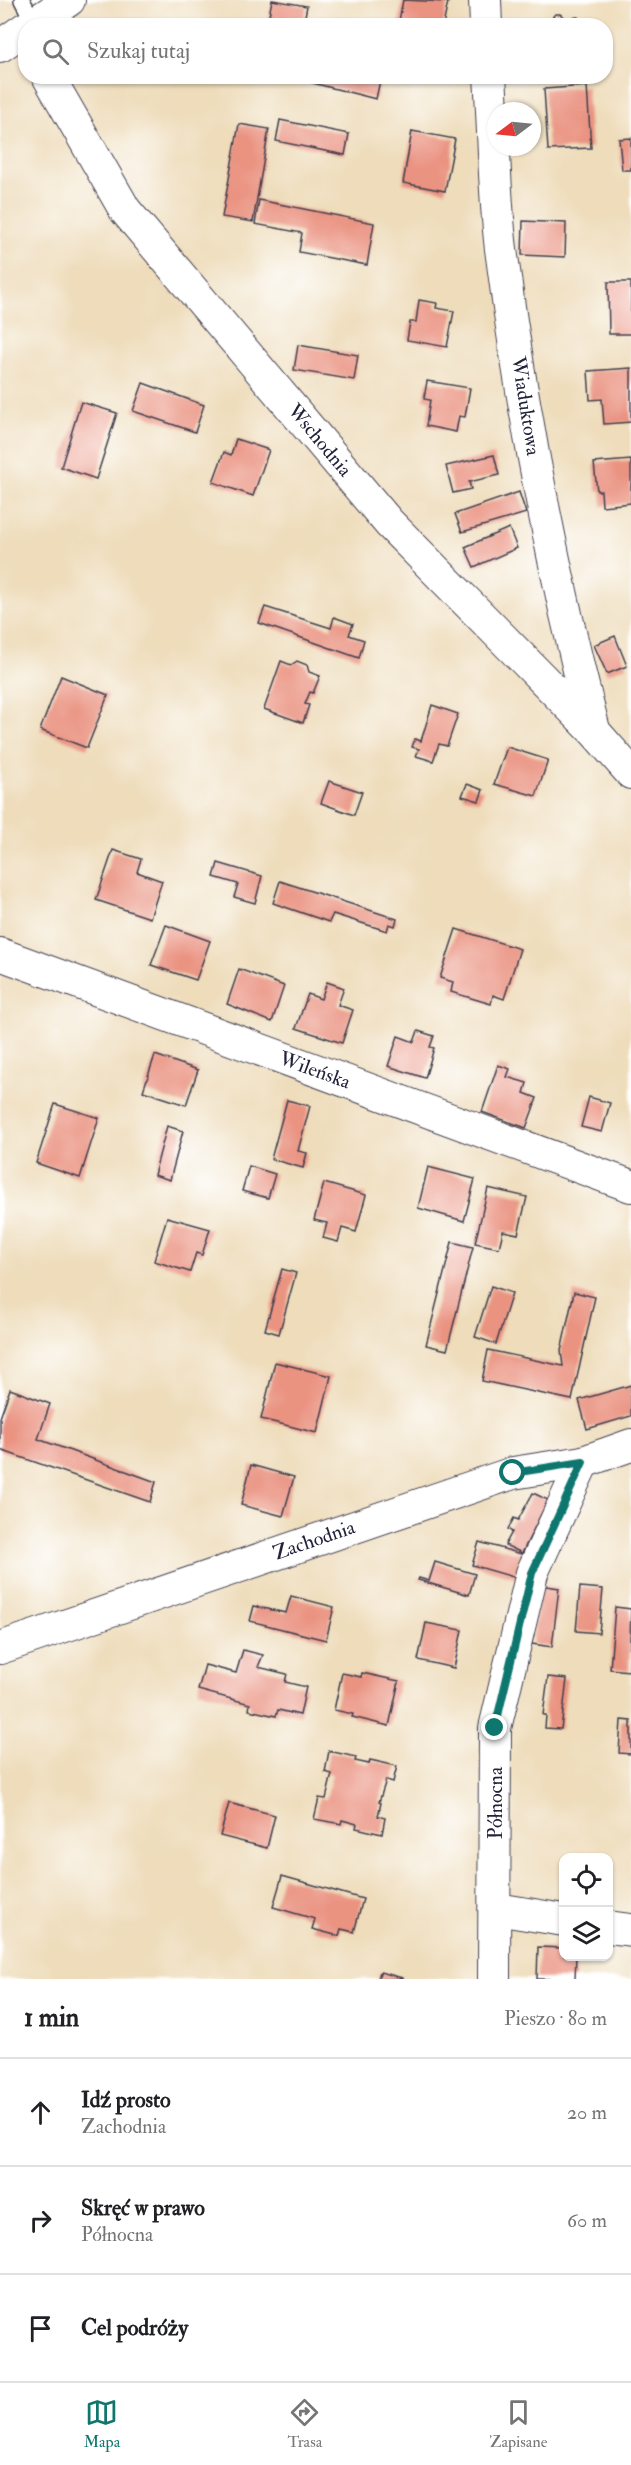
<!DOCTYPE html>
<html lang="pl">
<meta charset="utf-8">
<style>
body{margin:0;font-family:"IM FELL Double Pica",serif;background:#f2f2f2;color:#202124}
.controls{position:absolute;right:18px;bottom:18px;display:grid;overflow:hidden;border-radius:12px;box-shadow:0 2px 4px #0004}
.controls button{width:54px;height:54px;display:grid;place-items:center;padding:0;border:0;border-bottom:2px solid #e0e0e0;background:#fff;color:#202124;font:30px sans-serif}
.compass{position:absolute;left:487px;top:102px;width:54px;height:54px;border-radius:50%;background:#fff;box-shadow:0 2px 4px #0004;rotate:254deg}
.stop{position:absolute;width:18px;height:18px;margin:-14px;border:4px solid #0f766e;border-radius:50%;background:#fff}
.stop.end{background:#0f766e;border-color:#fff;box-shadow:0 2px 6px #0008}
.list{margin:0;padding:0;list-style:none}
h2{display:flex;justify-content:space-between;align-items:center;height:78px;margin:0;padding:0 24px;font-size:26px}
h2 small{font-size:20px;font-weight:400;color:#757577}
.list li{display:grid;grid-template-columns:39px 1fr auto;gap:18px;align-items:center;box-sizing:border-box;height:108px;padding:0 24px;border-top:2px solid #e0e0e0}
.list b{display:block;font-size:22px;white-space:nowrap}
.list p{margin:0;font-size:20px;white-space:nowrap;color:#757577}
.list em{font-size:20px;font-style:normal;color:#757577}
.icon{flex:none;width:33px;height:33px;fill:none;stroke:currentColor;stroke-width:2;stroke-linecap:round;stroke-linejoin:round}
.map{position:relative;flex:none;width:631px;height:1979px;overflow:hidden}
.search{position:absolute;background:#fff;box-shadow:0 2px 4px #0004;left:18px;right:18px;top:18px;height:66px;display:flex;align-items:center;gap:15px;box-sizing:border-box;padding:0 21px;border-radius:24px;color:#757577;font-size:22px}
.sheet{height:402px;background:#fff}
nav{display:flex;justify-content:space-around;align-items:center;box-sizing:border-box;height:84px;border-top:2px solid #e0e0e0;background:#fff;font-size:16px;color:#757577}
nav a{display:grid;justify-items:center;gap:3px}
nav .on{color:#0f766e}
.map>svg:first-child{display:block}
</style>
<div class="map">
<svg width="631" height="1979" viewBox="0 0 631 1979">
<rect width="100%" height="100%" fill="#fff"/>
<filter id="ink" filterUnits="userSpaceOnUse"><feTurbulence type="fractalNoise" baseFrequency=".0167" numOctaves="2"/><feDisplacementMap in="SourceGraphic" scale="12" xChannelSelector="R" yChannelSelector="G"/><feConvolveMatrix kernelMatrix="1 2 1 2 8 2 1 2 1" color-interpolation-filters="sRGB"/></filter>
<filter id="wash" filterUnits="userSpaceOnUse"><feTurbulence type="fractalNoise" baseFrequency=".008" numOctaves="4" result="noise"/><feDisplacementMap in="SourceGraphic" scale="24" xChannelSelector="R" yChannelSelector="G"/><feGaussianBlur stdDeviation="1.35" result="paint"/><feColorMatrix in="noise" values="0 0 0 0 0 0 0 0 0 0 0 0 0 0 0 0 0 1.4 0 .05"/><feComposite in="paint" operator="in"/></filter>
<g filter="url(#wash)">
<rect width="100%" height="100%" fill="#eedcba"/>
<g id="blocks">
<g fill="#ea9381">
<polygon points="272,0 307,6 303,26 267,26"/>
<polygon points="403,0 448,2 443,26 398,26"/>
<polygon points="555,14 560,14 565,18 578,17 578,26 538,26 538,19 551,19"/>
<polygon points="285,76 381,76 376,99"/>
<polygon points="587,86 591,148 548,150 544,89"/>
<polygon points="280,120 349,134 345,155 276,141"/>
<polygon points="239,124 269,129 253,222 222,217"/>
<polygon points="412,131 455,139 445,191 403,183"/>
<polygon points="631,138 631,170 622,170 619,139"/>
<polygon points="259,200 374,223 367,265 299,252 302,233 255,224"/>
<polygon points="523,221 566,223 565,257 522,255"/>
<polygon points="608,282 631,282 631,334 609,334"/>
<polygon points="419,300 437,303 436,308 454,311 447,347 407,340 410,322 416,322"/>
<polygon points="298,345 358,355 354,380 294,370"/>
<polygon points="631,368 631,422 604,424 602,399 590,400 588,371"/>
<polygon points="427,381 470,388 465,417 459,416 456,432 426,426 430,400 424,399"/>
<polygon points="143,383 204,405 195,432 133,411"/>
<polygon points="81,402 117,413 96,479 61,467"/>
<polygon points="236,439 269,450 253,496 213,482 224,452 231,455"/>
<polygon points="494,455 499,475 469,482 471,489 453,493 446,466"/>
<polygon points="631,460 631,503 602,506 601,491 597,491 594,463"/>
<polygon points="519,492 526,513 462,532 455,514"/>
<polygon points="509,528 517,548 474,567 465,547"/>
<polygon points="265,607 331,628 334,617 353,624 349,635 364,640 359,658 259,623"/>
<polygon points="615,636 627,666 607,674 594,645"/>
<polygon points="281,661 291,665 297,661 307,665 309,672 320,676 313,693 310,692 305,704 309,705 303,723 264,709"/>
<polygon points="61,676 108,695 87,748 40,730"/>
<polygon points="432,705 458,714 447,746 439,744 433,761 416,756 419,749 412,747 415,739 421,741"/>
<polygon points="507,747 548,760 536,796 494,784"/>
<polygon points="329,781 362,792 354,815 321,803"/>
<polygon points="467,784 483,790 479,801 462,796"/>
<polygon points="113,850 141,859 137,872 162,881 150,918 96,900"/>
<polygon points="218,863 262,876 255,903 234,897 238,884 214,877"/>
<polygon points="280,881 397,919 395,926 389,924 387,931 333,914 329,922 273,903"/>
<polygon points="166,925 210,941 196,980 151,965"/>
<polygon points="456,929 520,949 504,999 493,995 491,1004 451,992 453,982 440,978"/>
<polygon points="239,969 284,986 272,1022 227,1004"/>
<polygon points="327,982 344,988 338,1005 353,1010 342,1043 296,1028 308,994 321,999"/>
<polygon points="418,1031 434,1036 430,1047 434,1048 425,1078 388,1066 398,1036 414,1042"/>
<polygon points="155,1055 198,1070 186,1105 143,1091"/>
<polygon points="498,1065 510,1069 507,1077 527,1083 524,1093 537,1098 526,1128 482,1112"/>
<polygon points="589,1097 610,1103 602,1132 581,1127"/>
<polygon points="287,1100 310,1106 298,1151 307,1153 303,1168 271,1159"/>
<polygon points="55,1104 99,1118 80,1178 36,1163"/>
<polygon points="167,1126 183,1131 170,1180 154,1175"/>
<polygon points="249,1166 275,1174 268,1198 242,1191"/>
<polygon points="428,1167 475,1179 464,1221 418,1208"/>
<polygon points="324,1183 366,1195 356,1232 342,1228 338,1242 323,1238 327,1223 314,1220"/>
<polygon points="488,1188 527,1197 518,1234 503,1231 499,1248 475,1243"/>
<polygon points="167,1217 210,1229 202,1255 196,1253 190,1272 154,1261"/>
<polygon points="452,1242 473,1247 447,1350 426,1345"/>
<polygon points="282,1269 296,1273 279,1334 265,1330"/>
<polygon points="491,1286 512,1293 496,1344 475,1337"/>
<polygon points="574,1292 595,1297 572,1400 482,1381 488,1350 563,1366 561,1351"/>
<polygon points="275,1362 331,1376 317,1433 261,1419"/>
<polygon points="631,1385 631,1416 587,1429 579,1400"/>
<polygon points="10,1389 50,1404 38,1439 156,1482 150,1502 0,1450 0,1418"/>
<polygon points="251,1465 294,1477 283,1516 241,1505"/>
<polygon points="533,1493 548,1500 522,1553 505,1545 512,1532 508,1529 514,1518 518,1520"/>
<polygon points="479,1542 525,1555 517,1578 472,1565"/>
<polygon points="435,1562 475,1574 469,1595 418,1580 419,1578 429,1581"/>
<polygon points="540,1585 559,1588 552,1647 532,1644"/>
<polygon points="580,1587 603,1589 599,1633 576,1631"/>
<polygon points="291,1596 334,1607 326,1640 250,1621 254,1606 286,1613"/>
<polygon points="615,1607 631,1609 629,1671 610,1669"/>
<polygon points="426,1623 462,1630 454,1668 418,1660"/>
<polygon points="243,1650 263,1655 258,1667 287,1674 285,1682 306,1687 300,1715 278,1710 276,1716 249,1710 250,1704 198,1690 205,1665 236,1673"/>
<polygon points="342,1673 361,1677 362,1673 399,1681 389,1726 352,1717 353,1714 334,1710"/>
<polygon points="548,1677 567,1679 561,1729 545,1728 546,1715 543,1715"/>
<polygon points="621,1720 631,1721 631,1754 619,1753"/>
<polygon points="329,1751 356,1757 355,1761 369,1764 370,1760 397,1766 393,1782 386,1780 379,1802 381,1803 378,1816 385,1818 382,1834 356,1828 357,1824 342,1820 341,1824 314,1819 319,1798 326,1799 332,1774 325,1772"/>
<polygon points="229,1803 275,1815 267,1848 220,1836"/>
<polygon points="282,1876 363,1899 354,1932 341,1929 339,1936 312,1929 315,1919 273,1907"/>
<polygon points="538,1947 564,1948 564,1956 576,1956 575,1979 537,1979"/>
<polygon points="380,1972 403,1978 403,1979 378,1979"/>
</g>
</g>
</g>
<g filter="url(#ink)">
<use href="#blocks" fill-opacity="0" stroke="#413e4e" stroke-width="1.5"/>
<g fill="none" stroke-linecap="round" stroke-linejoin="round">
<g stroke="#413e4e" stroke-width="18">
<polyline id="lane" points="22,0 34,23"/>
</g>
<g stroke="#413e4e" stroke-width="34">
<g id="street">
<polyline points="485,0 486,26"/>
<polyline points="30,26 69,0"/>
<polyline points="0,46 26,28"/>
<polyline points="48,76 125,210 389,523 594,731 631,773"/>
<path d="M490,76C494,134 494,192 501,249C522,411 553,571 594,730"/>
<polyline points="0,954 631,1186"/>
<polyline points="0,1648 513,1473 583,1462 631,1445"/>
<polyline points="496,1909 564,1920"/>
<polyline points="608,1927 631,1930"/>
<polyline points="494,1979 495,1728 532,1573 583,1462"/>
</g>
</g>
<use href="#lane" stroke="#fff" stroke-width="15"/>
<use href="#street" stroke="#fff" stroke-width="32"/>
</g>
</g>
<g fill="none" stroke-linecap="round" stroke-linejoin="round" filter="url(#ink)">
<polyline stroke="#0f766e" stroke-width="8" points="495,1728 532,1573 583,1462 513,1473"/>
</g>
<g text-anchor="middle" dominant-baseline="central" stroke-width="6" stroke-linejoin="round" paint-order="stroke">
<g font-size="20" fill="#22223b" stroke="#fff">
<text transform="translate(526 406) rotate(81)">Wiaduktowa</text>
<text transform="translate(320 440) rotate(50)">Wschodnia</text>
<text transform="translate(315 1070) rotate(20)">Wileńska</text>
<text transform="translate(314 1540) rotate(-19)">Zachodnia</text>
<text transform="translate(495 1803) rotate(-90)">Północna</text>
</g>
</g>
</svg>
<div class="controls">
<button><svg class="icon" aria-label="locate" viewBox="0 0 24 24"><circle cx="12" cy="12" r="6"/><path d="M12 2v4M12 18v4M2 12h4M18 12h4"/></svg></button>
<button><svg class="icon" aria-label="layers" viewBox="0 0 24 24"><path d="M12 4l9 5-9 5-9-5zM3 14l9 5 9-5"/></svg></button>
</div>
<svg class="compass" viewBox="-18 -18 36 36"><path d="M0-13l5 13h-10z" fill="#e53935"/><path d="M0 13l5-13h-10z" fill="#757577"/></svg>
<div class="stop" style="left:513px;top:1473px"></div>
<div class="stop end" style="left:495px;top:1728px"></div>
<div class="search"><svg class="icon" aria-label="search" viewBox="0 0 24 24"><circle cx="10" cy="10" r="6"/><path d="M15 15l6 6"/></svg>Szukaj tutaj</div>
</div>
<section class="sheet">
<h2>1 min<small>Pieszo · 80 m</small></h2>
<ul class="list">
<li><svg class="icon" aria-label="ahead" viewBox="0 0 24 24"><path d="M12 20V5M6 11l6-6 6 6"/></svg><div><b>Idź prosto</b><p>Zachodnia</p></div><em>20 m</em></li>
<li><svg class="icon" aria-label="right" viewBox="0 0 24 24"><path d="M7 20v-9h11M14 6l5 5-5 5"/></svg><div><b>Skręć w prawo</b><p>Północna</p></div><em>60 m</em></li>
<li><svg class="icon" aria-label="arrive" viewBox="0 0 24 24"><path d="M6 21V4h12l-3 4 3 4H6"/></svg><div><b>Cel podróży</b></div></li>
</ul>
</section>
<nav>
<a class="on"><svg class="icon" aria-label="map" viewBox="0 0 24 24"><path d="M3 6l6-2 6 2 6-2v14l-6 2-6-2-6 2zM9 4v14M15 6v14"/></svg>Mapa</a>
<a><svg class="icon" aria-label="directions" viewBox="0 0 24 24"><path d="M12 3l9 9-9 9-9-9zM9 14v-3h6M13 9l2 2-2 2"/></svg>Trasa</a>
<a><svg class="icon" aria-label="saved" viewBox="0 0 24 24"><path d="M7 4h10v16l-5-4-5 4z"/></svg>Zapisane</a>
</nav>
